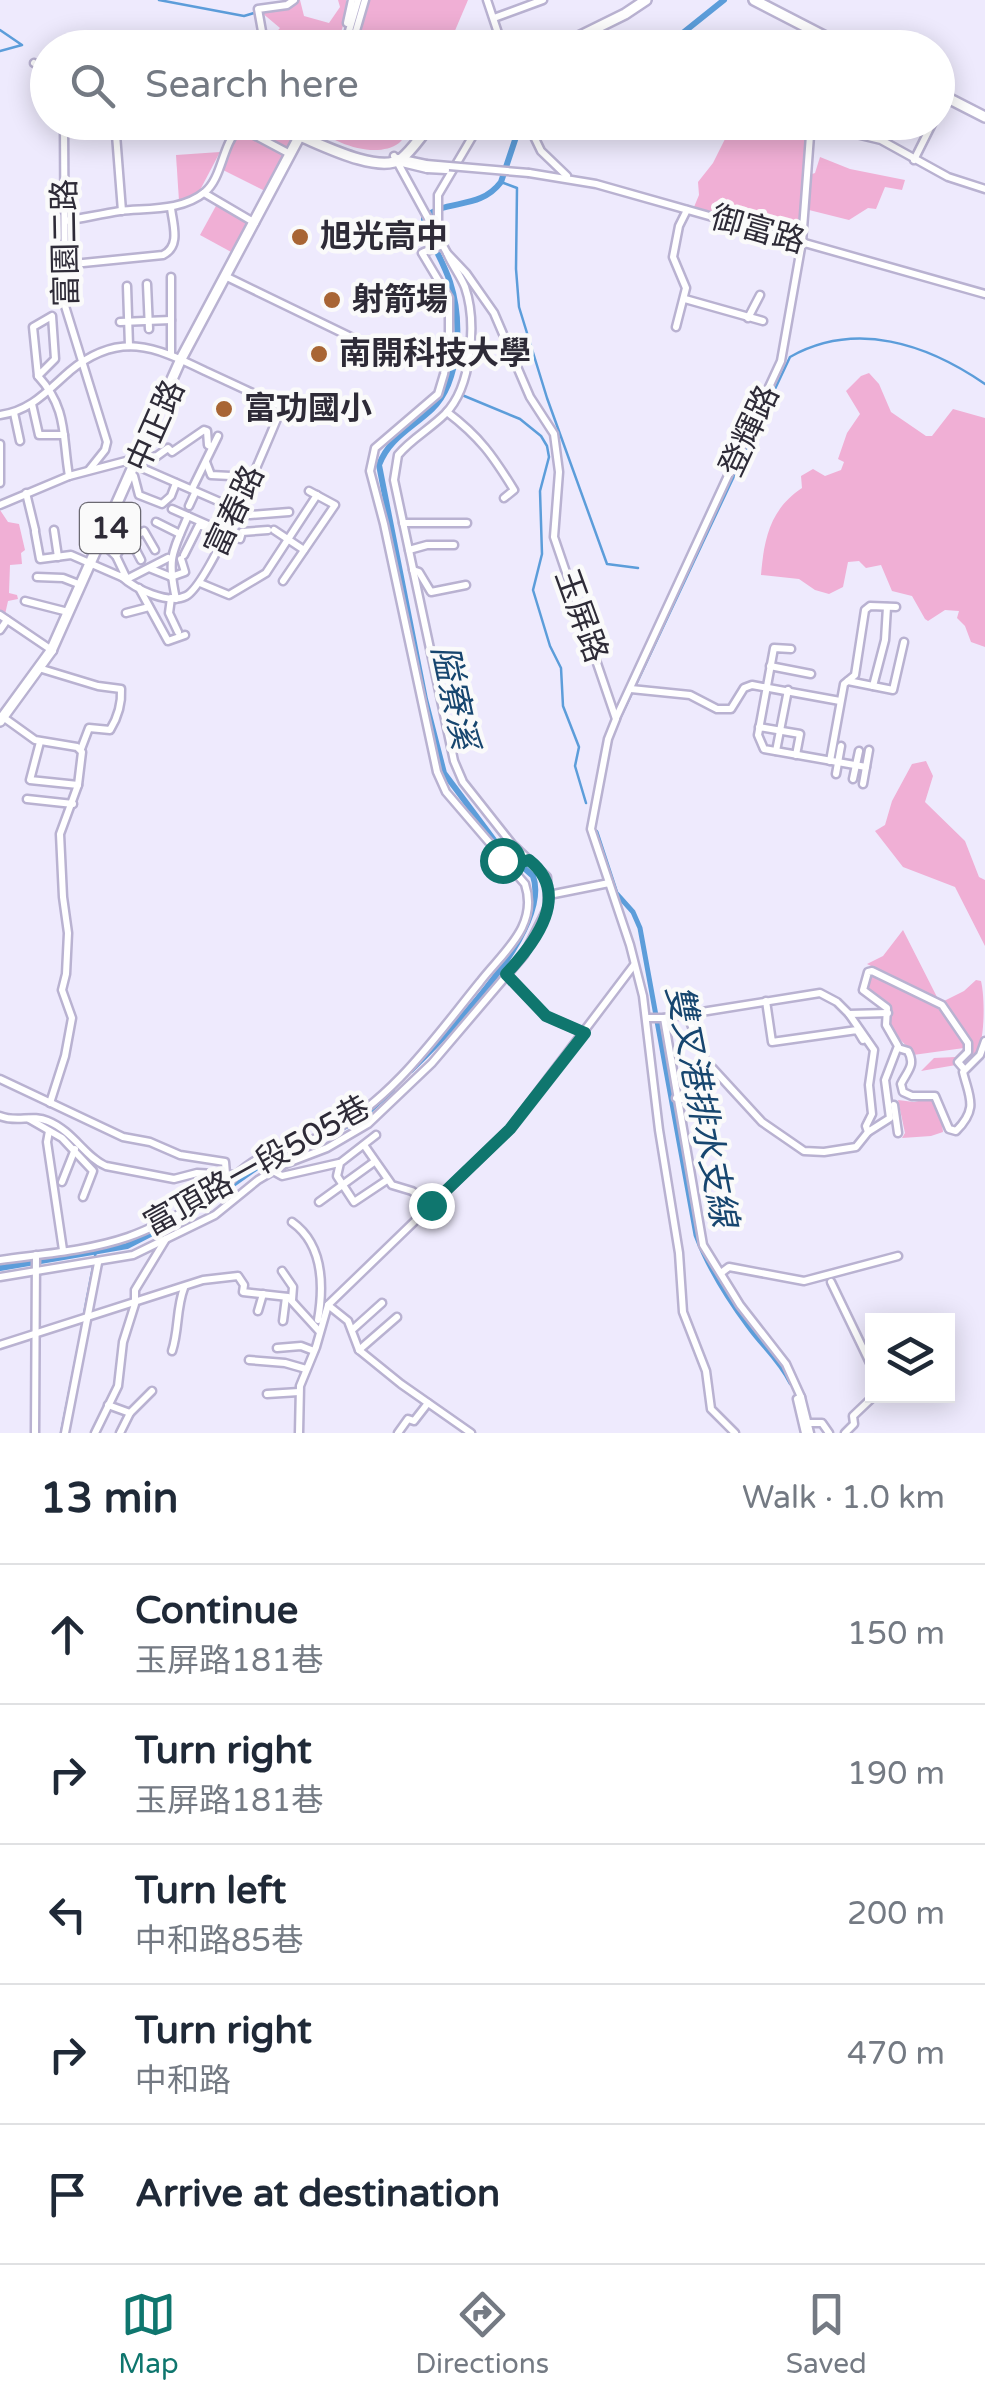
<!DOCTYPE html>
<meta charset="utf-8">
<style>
body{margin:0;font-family:"Varela Round","Noto Sans TC",sans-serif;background:#f6f6f7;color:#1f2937}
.controls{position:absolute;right:30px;bottom:30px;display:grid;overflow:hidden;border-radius:0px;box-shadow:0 5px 25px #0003}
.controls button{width:90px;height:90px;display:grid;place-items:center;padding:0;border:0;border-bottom:2px solid #e0e1e3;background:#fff;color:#1f2937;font:50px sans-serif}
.stop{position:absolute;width:30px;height:30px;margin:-22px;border:8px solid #0f766e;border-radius:50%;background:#fff}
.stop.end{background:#0f766e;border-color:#fff;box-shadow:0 2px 10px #0008}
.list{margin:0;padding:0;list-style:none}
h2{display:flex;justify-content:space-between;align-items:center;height:130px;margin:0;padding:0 40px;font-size:42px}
h2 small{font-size:32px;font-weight:400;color:#747a83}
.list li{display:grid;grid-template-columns:65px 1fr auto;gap:30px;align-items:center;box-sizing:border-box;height:140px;padding:0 40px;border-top:2px solid #e0e1e3}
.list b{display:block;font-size:38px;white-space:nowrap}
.list p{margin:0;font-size:32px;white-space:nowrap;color:#747a83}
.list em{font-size:32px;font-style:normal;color:#747a83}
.icon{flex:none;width:55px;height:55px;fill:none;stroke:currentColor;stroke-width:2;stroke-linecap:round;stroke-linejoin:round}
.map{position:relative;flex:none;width:985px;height:1433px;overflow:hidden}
.search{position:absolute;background:#fff;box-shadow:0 5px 25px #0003;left:30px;right:30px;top:30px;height:110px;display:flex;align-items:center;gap:25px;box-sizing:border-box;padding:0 35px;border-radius:55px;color:#747a83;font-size:38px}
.sheet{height:830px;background:#fff}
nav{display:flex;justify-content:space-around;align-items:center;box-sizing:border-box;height:140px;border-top:2px solid #e0e1e3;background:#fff;font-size:28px;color:#747a83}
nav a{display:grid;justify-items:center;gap:5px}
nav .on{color:#0f766e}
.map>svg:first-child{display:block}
</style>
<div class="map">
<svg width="985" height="1433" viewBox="0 0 985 1433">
<rect width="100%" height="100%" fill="#eeeafd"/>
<g fill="#f0afd5">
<polygon points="294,0 300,0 304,16 329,23 340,7 338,0 346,0 348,9 339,39 326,38 323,48 297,47 271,38 280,28 261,12 266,7 287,4"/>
<polygon points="362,0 468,0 448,47 347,48"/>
<polygon points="244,123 293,123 301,127 267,192 221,169"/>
<path d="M315,123V122L413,123C409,129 405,138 399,143C376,160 332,143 314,126Z"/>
<polygon points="733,123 765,123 794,137 801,128 805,129 805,189 799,237 694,207 699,195 698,182 713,163"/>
<polygon points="220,152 199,192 179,201 176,155"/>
<polygon points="820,157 850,169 905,180 902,190 885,187 876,209 868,208 849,220 809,210 812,174 815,173"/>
<polygon points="217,204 250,222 233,253 200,235"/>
<path d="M869,373L879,384L891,412L926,436H932L953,409L985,418V647L971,642L965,626L957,618L959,611L945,610L928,621L925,619L912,596L892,591L881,565L866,568L859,561L848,562L843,587L829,594L815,590L799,579L761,575C764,539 770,509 802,488L801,476L813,469L825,476L841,470L844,462L838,459L847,433L860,414L846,391L861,376Z"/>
<polygon points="0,510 8,522 19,524 25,550 21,553 22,564 10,565 9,593 17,595 18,599 8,601 4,619 0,615"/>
<polygon points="926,761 933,776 925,802 965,841 979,877 985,880 985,946 955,887 903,867 875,831 885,825 892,801 912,764"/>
<polygon points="903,930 938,999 937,999 867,964 883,956"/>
<path d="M869,971L941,1005L967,1045L966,1050L956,1060V1065L921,1071L934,1058L955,1057L964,1048L913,1055C902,1036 886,1036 889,1008L866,991Z"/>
<path d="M976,980L981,981C985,997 985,1039 977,1054C973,1058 968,1061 964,1065L960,1062L969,1051L944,1001L964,991Z"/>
<polygon points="931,1098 941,1114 943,1132 931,1136 902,1138 905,1133 898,1100 914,1102"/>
</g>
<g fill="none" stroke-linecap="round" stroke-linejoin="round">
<g stroke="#5c9dda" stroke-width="2.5">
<polyline points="159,0 244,16 254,13"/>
<polyline points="0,30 22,45 0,51"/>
<polyline points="501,182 517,188 516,269 519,307 547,398 607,564 638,568"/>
<polyline points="462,395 520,419 541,436 547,446 549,457 540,491 542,554 533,590 550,646 561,668 563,706 579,747 575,766 586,803"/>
<path d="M616,727L790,357C856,320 927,344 985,384"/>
<polyline points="84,1314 96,1251"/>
<polyline points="61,1433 83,1322"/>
</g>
<path stroke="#5c9dda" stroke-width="5" d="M596,832L616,893L633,912L640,928L696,1235C708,1267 728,1299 748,1326C763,1347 778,1358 791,1383"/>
<g stroke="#5c9dda" stroke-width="6">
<polyline points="664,48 724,0"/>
<path d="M411,1070C447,1035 552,929 533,876L497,844L444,773L425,699L379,465C389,438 412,428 432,409C461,381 462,319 450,282C444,263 432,244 424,225V218C446,198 479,211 501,182L521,122"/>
<polyline points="321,1139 361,1118 392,1090"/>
<polyline points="0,1268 127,1246 195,1211 270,1158 309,1144"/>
</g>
<g stroke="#b9b2d1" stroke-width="11">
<g id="minor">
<polyline points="487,0 503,48"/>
<polyline points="494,18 543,0"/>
<polyline points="347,23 352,0"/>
<polyline points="352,43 367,48"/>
<polyline points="265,48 258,9 287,5 294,0"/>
<polyline points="344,48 358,0"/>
<polyline points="351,48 365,0"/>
<polyline points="34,63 48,71"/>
<polyline points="938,115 946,98"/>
<polyline points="64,122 65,306 107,442 105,450 89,470"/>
<polyline points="115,122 122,211"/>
<polyline points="243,122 243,129 290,154"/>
<polyline points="527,122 541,151 567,176"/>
<polyline points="831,122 852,133 881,140 948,177 985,189"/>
<polyline points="304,138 312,122"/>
<polyline points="394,156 447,253 466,273 494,313 530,397 554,434 559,472 554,537 616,719 608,739 591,829 630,945 643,996 659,1130 679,1253 683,1312 706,1371 711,1409 735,1433"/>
<polyline points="398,158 426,164"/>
<polyline points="914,160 933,122"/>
<polyline points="398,162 427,169"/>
<polyline points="529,173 596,184 985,294"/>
<polyline points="204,193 255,223"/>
<path d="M65,221C83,218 102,214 120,211C149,208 182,211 205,192C222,178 222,146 238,129H243"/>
<polyline points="438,234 438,195 481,122"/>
<polyline points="424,252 443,245"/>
<path d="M63,265L163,255C181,246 173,225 171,208"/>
<polyline points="225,276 390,356"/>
<polyline points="147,284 149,329"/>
<polyline points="127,286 129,346"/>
<polyline points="685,299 763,321"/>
<polygon points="52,316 55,359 38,376 33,327"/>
<polyline points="748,318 760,295"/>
<polyline points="120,322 171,320"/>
<polyline points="676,327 686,288 673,257 679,226 687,210"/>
<polyline points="171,355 171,277"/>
<path d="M38,376C68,409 62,435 69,476"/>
<polyline points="32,404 39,435 64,435"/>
<path d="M447,412C480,437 493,456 514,490L504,498"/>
<polyline points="14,413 20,441"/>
<path d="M0,415C31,411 48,390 70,371C119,331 154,346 205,371C231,383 257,395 282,407C269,438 209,585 186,596C168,605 135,589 121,576"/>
<polyline points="0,444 0,483"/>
<polyline points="143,458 157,456 168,448 172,452 204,430 207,431 208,445 212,447"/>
<polyline points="206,462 211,475 250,477"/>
<polyline points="134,476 139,495 162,504 171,496 176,483"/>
<polyline points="192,489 218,436"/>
<polyline points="26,493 35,530"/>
<polyline points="0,505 69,476 126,461 250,515 289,512"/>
<polyline points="189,506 195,493"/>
<polyline points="172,509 240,539 242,532 268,530"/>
<polyline points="156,522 180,534"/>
<polyline points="403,523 467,523"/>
<polyline points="54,530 58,557"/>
<polyline points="274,530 304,550"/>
<polyline points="35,532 40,559 71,555 124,578"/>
<polyline points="130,539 141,560"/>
<polyline points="100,541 116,556 127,579 168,558"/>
<polyline points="409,550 427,545 454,545"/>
<polyline points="184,555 199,525 204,527"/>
<polyline points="116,556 124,543 144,531 155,550"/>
<polyline points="149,568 169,576"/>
<polyline points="413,570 419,572 431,592 466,585"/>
<polyline points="37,577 63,578 81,585"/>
<polyline points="171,577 185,572 181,559"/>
<polyline points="283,581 335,505 309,491"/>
<polyline points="200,583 229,595 266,573 317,495"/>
<polyline points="139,588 168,641 185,635"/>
<polyline points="171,598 169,613 178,632"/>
<path d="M176,599C167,558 172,553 188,516"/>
<polyline points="25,601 68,612"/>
<polyline points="126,613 149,607"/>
<polyline points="0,615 53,651"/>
<polyline points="0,630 7,620"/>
<polyline points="791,649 774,648 758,735 764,749 866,767"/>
<polyline points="770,666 811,674"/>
<path d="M42,669L98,686L121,689C122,705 118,717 110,730L89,728L81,749"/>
<polyline points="848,681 893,690 904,642"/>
<polyline points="873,686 885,640 887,607"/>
<polyline points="631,689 690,695 717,709 731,709 744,688 752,685 840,701"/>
<polyline points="3,717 35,740 77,747 82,752 78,785 60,834 63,897 68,933 66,974 62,990 72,1018 65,1056 50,1103"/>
<polyline points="616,718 781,361 802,242 811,122"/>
<polyline points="759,727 800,734 796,755"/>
<polyline points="40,742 30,780 78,785"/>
<polyline points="776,751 788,690"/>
<polyline points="830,761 844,684 855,675 865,610 870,606 896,607"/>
<polyline points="836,774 841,746"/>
<polyline points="853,779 859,751"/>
<polyline points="863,784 869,750"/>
<polyline points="27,799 73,804"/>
<polyline points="506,866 529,860"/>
<polyline points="549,895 609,883"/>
<polyline points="506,974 546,1016 585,1033"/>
<polyline points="766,1001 772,1042 857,1030 863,1040 866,1039"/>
<polyline points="687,1014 705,1060 762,1122 804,1151 824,1152 856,1147 868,1132 890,1118 885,1080 898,1046 886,1025 887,1008 863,990 868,972 872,971 942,1005 968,1043 968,1052 958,1062 964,1069"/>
<polyline points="849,1014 874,1050 869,1085 872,1114 866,1126 868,1132"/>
<polyline points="647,1018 664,1018 703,1245 740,1305 786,1364 801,1397 810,1433"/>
<polyline points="664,1018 820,993 837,1002 849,1014 888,1013"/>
<path d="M898,1048L908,1051C916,1066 907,1071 901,1084L903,1092L912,1096H935L949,1129L956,1131C979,1108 969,1097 963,1072L980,1055L985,1041"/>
<polyline points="0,1079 123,1137 150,1142 180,1155 225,1162 226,1174"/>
<polyline points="676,1098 693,1101 707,1110 706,1128"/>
<polyline points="894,1105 898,1133"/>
<path d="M0,1116C17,1123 32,1114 48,1121C73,1131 86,1158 106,1166L174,1179L197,1173L236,1175"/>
<polyline points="29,1119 62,1138 93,1171 83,1197"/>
<polyline points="49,1131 47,1142 63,1250"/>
<polyline points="376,1135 340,1163 337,1176 354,1202 387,1180"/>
<polyline points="364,1145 392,1185 412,1191 431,1205"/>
<polyline points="273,1171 282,1176 339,1163"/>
<polyline points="62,1182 75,1149"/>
<polyline points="319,1202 374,1162"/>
<path d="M292,1222C323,1244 324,1285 318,1320"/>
<path d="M0,1260C42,1254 87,1251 128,1237C153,1228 180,1214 204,1201C224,1190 238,1169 258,1159C281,1148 307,1144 330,1132C393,1099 436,1036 480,982C503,952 539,926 525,884L446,792L437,772L384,524L370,471L375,448L438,394L444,374L449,346V298L422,253"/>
<polyline points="282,1271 293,1287 292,1300"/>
<polyline points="721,1273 729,1267 804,1281 898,1256"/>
<path d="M0,1277L133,1255L215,1215L258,1180L285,1164L327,1148L368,1124L432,1063L524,955L548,907L547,877L512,844L463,782L454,761L394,480L398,455C411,439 430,429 445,414C472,387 477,322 465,287C460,275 452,265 447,253"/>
<polyline points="831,1282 872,1367"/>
<polyline points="328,1305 348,1321 359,1350 401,1384 471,1433"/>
<polyline points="258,1311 263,1294"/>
<polyline points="283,1321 286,1297"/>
<polyline points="352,1330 382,1303"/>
<polyline points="0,1345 203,1280 238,1276 244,1285 243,1292 288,1297 319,1331"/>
<polyline points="277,1348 301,1346 314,1351"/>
<polyline points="359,1350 397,1317"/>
<path d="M172,1351C179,1330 176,1309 184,1288"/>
<polyline points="249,1360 285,1363 306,1369"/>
<polyline points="267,1394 299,1392"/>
<polyline points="801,1397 797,1399 805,1433"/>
<polyline points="108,1405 130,1413"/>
<polyline points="808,1423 822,1423 829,1433"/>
<polyline points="35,1433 36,1255"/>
<polyline points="65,1433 98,1263"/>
<polyline points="95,1433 118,1386 123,1342 135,1304 135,1290 166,1239"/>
<polyline points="120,1433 130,1413 152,1391"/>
<polyline points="299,1433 300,1386 316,1347 328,1305 510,1129 634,965"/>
<polyline points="398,1433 408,1419 414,1421 428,1403"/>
<polyline points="845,1433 854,1424 853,1416 874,1396"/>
</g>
</g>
<g stroke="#b9b2d1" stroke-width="14">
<g id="major">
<polyline points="754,0 847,48"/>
<polyline points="556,48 625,14 646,0"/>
<polyline points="938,93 985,117"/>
<path d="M300,136C322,145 379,174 401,159C414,149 422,133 434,122"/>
<polyline points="0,721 51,651 181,359 305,126"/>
</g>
</g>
<use href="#minor" stroke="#fff" stroke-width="6"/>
<use href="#major" stroke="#fff" stroke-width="9"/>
<g stroke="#b9b2d1" stroke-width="11" stroke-linecap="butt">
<g id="minor-bridge">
<polyline points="426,164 529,173"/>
<polyline points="427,169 446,170"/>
</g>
</g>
<use href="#minor-bridge" stroke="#fff" stroke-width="6"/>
</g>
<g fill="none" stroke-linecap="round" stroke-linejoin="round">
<path stroke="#0f766e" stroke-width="12" d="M431,1205L510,1129L585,1033L546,1016L506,974C536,942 572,894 529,860L506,866L502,860"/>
</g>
<g fill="#a86534" stroke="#fafafa" stroke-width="4">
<circle cx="300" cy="237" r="10"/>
<circle cx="332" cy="300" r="10"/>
<circle cx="319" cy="354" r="10"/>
<circle cx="224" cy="409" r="10"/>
</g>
<g text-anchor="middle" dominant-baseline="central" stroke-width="9" stroke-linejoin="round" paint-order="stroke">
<rect fill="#fafafa" stroke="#6b6972" stroke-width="2.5" x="80" y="503" width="60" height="50" rx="8"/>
<g font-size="30" font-weight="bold" fill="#2e2b37">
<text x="110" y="528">14</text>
</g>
<g font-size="32" fill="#2e2b37" stroke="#fafafa">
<text transform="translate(758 230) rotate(16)">御富路</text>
<text transform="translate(66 243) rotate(-91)">富園二路</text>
<text transform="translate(156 426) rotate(-66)">中正路</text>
<text transform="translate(750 431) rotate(-65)">登輝路</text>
<text transform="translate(235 511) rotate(-65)">富春路</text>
<text transform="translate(581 616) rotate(70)">玉屏路</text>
<text transform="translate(257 1166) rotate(-29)">富頂路一段505巷</text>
</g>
<g font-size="32" font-weight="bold" fill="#2e2b37" stroke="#fafafa" text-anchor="start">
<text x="320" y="237">旭光高中</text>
<text x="352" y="300">射箭場</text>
<text x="339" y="354">南開科技大學</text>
<text x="244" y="409">富功國小</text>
</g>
<g font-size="35" font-style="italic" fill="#17466f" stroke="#fafafa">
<text transform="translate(454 697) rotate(78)">隘寮溪</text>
<text transform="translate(701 1106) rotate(79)">雙叉港排水支線</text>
</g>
</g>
</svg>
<div class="controls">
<button><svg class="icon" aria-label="layers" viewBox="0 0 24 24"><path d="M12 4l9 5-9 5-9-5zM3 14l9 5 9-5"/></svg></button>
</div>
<div class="stop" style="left:502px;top:860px"></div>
<div class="stop end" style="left:431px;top:1205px"></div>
<div class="search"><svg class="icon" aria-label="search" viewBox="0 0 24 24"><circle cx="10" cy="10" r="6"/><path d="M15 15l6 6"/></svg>Search here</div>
</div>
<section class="sheet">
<h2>13 min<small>Walk · 1.0 km</small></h2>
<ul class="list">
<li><svg class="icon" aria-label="ahead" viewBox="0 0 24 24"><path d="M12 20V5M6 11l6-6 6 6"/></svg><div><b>Continue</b><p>玉屏路181巷</p></div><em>150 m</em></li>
<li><svg class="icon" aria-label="right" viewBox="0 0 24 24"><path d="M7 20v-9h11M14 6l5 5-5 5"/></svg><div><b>Turn right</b><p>玉屏路181巷</p></div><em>190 m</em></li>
<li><svg class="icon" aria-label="left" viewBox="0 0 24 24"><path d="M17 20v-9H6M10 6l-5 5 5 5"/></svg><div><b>Turn left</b><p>中和路85巷</p></div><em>200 m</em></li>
<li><svg class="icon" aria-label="right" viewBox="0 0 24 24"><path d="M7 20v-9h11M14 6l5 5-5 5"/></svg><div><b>Turn right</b><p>中和路</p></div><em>470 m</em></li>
<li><svg class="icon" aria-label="arrive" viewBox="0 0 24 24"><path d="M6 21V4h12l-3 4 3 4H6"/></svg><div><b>Arrive at destination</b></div></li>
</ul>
</section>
<nav>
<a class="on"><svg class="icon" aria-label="map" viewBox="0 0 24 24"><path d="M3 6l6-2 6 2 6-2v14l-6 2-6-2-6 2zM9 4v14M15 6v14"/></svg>Map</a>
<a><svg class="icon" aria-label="directions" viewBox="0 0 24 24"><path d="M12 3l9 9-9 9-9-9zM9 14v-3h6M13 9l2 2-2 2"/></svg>Directions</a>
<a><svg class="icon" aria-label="saved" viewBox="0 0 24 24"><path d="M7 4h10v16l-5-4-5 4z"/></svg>Saved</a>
</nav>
